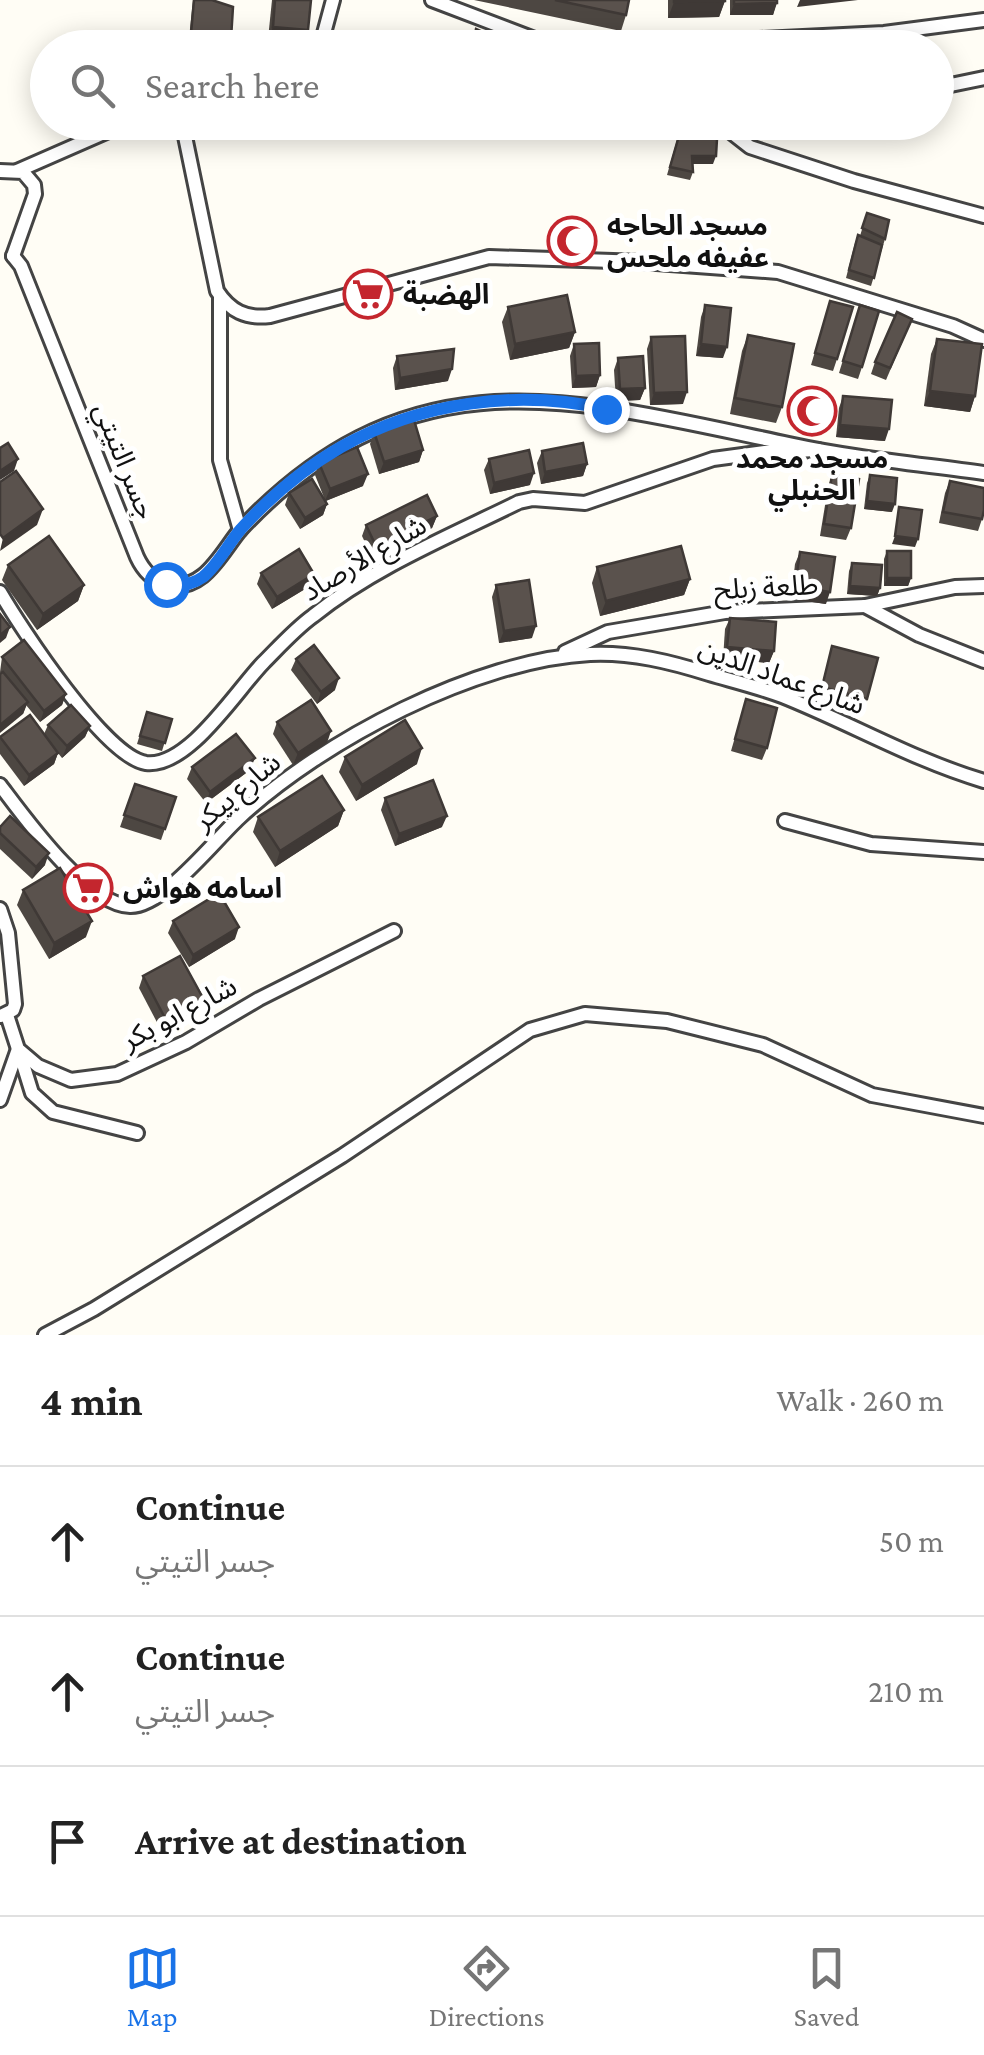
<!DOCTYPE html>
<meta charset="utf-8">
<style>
body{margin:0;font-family:"Crimson Pro","Noto Sans Arabic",serif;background:#f6f6f6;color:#222}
.stop{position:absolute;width:30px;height:30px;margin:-22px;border:8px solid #1a73e8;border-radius:50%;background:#fff}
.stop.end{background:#1a73e8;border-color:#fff;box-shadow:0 2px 10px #0008}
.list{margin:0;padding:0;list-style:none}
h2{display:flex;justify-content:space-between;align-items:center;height:130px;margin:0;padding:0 40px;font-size:42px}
h2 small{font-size:32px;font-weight:400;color:#767676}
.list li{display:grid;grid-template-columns:65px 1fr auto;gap:30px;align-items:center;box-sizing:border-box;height:150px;padding:0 40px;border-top:2px solid #e0e0e0}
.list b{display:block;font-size:38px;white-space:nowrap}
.list p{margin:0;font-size:32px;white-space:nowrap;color:#767676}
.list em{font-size:32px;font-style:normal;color:#767676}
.icon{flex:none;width:55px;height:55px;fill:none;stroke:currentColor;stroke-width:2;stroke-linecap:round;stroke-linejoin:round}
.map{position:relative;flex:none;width:984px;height:1335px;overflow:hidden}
.search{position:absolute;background:#fff;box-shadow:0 5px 25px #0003;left:30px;right:30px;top:30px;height:110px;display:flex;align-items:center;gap:25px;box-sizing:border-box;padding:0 35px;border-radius:55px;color:#767676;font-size:38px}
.sheet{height:580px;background:#fff}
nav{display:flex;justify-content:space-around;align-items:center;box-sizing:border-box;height:140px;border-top:2px solid #e0e0e0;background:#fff;font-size:28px;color:#767676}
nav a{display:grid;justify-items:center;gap:5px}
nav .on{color:#1a73e8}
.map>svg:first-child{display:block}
</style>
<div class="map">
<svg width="984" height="1335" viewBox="0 0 984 1335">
<rect width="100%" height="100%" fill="#fffdf5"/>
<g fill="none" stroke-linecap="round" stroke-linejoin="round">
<g stroke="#444" stroke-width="18">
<g id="minor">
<polyline points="432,0 558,48"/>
<polyline points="320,48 333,0"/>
<polyline points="577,48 884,33 984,20"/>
<polyline points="936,88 984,78"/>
<path d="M182,122L217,291C230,311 246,319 270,316L489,257L643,262L778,272L953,326L984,340"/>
<polyline points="718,122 750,147 854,181 984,216"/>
<polyline points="0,171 23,172 34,185 35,194 13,256"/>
<polyline points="17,171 129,122"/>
<path d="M13,256L21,266L137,557C143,570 152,580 166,584C203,594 221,553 240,530L220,460V296"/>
<path d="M240,530C411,348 574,399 789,444C853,458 919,464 984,473"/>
<path d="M0,592C21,628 105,757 146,763C188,768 236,691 263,663C279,647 295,629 313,616C374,567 450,536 519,502L533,499L585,503L713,459L765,452L818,450"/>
<polyline points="865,606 919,635 984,661"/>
<polyline points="565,652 608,632 725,612 865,606 955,587 984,586"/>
<path d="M0,785C25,818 87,905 130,906C163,907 214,841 239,818C323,740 476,660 590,654C631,652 671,662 709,674C733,681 758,687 782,696C850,723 913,760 984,781"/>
<polyline points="785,821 871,844 984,852"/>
<polyline points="0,909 8,933 15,1004 13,1010 1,1016"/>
<polyline points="7,1015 18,1049 38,1066 71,1080 117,1074 186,1042 259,999 394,931"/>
<polyline points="19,1051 32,1093 53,1112 137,1133"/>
<polyline points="0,1100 18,1049"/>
<polyline points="45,1335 94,1309 342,1156 530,1030 585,1014 667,1021 763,1045 872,1095 984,1116"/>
</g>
</g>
<use href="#minor" stroke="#fff" stroke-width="12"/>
</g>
<g fill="#4d4742">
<polygon points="193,0 212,0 231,39 228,46 188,48"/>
<polygon points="272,0 311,0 308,30 304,42 268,39"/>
<polygon points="474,0 629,0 626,15 621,31"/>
<polygon points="668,0 725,0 719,17 668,18"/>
<polygon points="730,0 777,0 773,15 730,15"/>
<polygon points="682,122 713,164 692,164 693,172 690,180 667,175"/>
<polygon points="867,213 885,239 871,286 846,278 855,243 858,235 860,236"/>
<polygon points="830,301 837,359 833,371 811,365"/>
<polygon points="705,305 723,358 696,356 701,317"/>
<polygon points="508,307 575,332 569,348 510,360 502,322"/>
<polygon points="856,317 862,367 858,379 839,373"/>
<polygon points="912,319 886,380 871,374 875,362"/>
<polygon points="748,335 782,407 776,423 730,414 742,351"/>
<polygon points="651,337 683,404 650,405 647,349"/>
<polygon points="937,339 975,396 970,412 924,406 931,354"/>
<polygon points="574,344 600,375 596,387 572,388 570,356"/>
<polygon points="397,356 448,381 395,390 393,368"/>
<polygon points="618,358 645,388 640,400 616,401 614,370"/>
<polygon points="843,396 885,441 836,437 839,408"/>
<polygon points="374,432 423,450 419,462 379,474 370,444"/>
<polygon points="542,451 587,464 583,476 541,484 537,463"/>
<polygon points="489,459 530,485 490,494 484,470"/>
<polygon points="319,463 363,486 326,501 327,504 323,515 300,529 285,505 289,493 325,500 315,475"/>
<polygon points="832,475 851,528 846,540 820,536 828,487"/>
<polygon points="870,475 892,512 864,509 867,483"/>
<polygon points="950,481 982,519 978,531 939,523 945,493"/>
<polygon points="437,516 432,528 372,557 362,536 366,525"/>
<polygon points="887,551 911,578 908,586 884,586 884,559"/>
<polygon points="800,552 826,604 791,599 795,564"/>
<polygon points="852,563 880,588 877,596 847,594 849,571"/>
<polygon points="8,565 84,585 78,601 37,630 2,580"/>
<polygon points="597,567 690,579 684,595 600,616 592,583"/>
<polygon points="261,573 310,586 272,609 257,584"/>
<polygon points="496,585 532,638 499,643 492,597"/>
<polygon points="730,618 774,651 769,663 723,659 725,629"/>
<polygon points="832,646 867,699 863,710 818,699"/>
<polygon points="2,657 66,694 62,705 40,722 26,705 23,714 0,672"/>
<polygon points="296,659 335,690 317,704 291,670"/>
<polygon points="746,699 767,748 762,760 731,751"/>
<polygon points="147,712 172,719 162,751 137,744"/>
<polygon points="277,722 327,743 293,765 273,734"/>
<polygon points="48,725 90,726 85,737 62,758 58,753 54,764 24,786 0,754 0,737 44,734"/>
<polygon points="345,757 417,764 356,801 339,772"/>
<polygon points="192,767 250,770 206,803 187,779"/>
<polygon points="135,784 176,797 161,840 120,827"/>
<polygon points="385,798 442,827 395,846 381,810"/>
<polygon points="344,810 338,826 275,867 253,832 258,817"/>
<polygon points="0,827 45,865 32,879 0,849"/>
<polygon points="23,890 86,937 49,959 17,905"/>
<polygon points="173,921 235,939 189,967 168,933"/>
<polygon points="143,976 198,1010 161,1030 139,988"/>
</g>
<g fill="#3f3936">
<polygon points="800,0 858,0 797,7"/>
<polygon points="725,1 719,17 668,18 674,2"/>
<polygon points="777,3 773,15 730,15 734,4"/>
<polygon points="273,27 308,30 304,42 268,39"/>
<polygon points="231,39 228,46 189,48 190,45"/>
<polygon points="692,156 716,156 713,164 689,164"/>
<polygon points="575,332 569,348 510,360 515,344"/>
<polygon points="701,344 727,347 723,358 696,356"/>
<polygon points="452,369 448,381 395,390 400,378"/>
<polygon points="600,375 596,387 572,388 576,376"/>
<polygon points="645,388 640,400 616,401 620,389"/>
<polygon points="930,391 975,396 970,412 924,406"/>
<polygon points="687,392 683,404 650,405 654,393"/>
<polygon points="840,425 889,429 885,441 836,437"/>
<polygon points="423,450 419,462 379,474 384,462"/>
<polygon points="18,459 14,471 0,480 0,471"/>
<polygon points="587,464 583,476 541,484 545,472"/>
<polygon points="534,473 530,485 490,494 494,483"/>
<polygon points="368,474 363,486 325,501 330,489"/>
<polygon points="867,501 895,504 892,512 864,509"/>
<polygon points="327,504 323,515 300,529 305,518"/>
<polygon points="43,509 37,525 0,551 3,538"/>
<polygon points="437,516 432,528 372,557 376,546"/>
<polygon points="895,536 918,539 915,547 892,544"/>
<polygon points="314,574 310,586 272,609 277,597"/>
<polygon points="887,578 911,578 908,586 884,586"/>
<polygon points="690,579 684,595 600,616 606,601"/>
<polygon points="84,585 78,601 37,630 43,614"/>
<polygon points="850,586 880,588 877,596 847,594"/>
<polygon points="795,587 830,592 826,604 791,599"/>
<polygon points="536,626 532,638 499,643 504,631"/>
<polygon points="10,627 6,638 0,643 0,635"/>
<polygon points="727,647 774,651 769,663 723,659"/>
<polygon points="339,678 335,690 317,704 321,692"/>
<polygon points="66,694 62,705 40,722 44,711"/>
<polygon points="28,702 23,714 0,733 0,725"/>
<polygon points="90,726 85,737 62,758 67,746"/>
<polygon points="331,731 327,743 293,765 298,753"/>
<polygon points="422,748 417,764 356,801 362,785"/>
<polygon points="58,753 54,764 24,786 29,775"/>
<polygon points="255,758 250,770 206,803 210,792"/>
<polygon points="344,810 338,826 275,867 280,851"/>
<polygon points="447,816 442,827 395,846 399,834"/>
<polygon points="49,853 45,865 32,879 36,867"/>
<polygon points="92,921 86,937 49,959 54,943"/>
<polygon points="239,927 235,939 189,967 193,955"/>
<polygon points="203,998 198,1010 161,1030 165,1018"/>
</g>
<g fill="#5a524d" stroke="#3f3936" stroke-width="2.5">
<polygon points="194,0 212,0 233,7 231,39 190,45"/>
<polygon points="275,0 311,0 308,30 273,27"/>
<polygon points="555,0 629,0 626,15"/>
<polygon points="674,0 725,0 725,1 674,2"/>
<polygon points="734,0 777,0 777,3 734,4"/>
<polygon points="476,29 517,48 473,48"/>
<polygon points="683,122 718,122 716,156 692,156 693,172 670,167"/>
<polygon points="867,213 889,220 885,239 862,228"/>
<polygon points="858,235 882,245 874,278 849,270"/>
<polygon points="567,295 575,332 515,344 508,307"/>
<polygon points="830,301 853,307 837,359 815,353"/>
<polygon points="705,305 731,308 727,347 701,344"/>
<polygon points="860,305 879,311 862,367 843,361"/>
<polygon points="897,312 912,319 890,368 875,362"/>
<polygon points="748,335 794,344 782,407 735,398"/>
<polygon points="685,336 687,392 654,393 651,337"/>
<polygon points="937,339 982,344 975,396 930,391"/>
<polygon points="599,343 600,375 576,376 574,344"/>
<polygon points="454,349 452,369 400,378 397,356"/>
<polygon points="643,356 645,388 620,389 618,358"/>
<polygon points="843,396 892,400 889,429 840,425"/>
<polygon points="414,420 423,450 384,462 374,432"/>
<polygon points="8,443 18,459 0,471 0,448"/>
<polygon points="583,443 587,464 545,472 542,451"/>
<polygon points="357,447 368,474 330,489 319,463"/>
<polygon points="529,450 534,473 494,483 489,459"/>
<polygon points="16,471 43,509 3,538 0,534 0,482"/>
<polygon points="832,475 859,479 851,528 824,524"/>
<polygon points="870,475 897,478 895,504 867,501"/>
<polygon points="312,479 327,504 305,518 289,493"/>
<polygon points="950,481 984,488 984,510 982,519 943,512"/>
<polygon points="427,495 437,516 376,546 366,525"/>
<polygon points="899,507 922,510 918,539 895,536"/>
<polygon points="49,536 84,585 43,614 8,565"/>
<polygon points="681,546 690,579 606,601 597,567"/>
<polygon points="299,549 314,574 277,597 261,573"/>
<rect x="887" y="551" width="24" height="27"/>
<polygon points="800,552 835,557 830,592 795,587"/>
<polygon points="852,563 882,565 880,588 850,586"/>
<polygon points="529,580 536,626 504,631 496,585"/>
<polygon points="0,614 10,627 0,635"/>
<polygon points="730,618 776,622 774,651 727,647"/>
<polygon points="24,640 66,694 44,711 2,657"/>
<polygon points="314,645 339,678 321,692 296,659"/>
<polygon points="832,646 878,658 867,699 822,687"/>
<polygon points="3,672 28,702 0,725 0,674"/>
<polygon points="746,699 777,708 767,748 735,739"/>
<polygon points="311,700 331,731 298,753 277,722"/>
<polygon points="71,705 90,726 67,746 48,725"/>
<polygon points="147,712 172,719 165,743 140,736"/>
<polygon points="30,715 58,753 29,775 0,737"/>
<polygon points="405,720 422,748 362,785 345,757"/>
<polygon points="236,734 255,758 210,792 192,767"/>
<polygon points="322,776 344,810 280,851 258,817"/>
<polygon points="433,780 447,816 399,834 385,798"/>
<polygon points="135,784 176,797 165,829 124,815"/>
<polygon points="10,816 49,853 36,867 0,833 0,827"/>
<polygon points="60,868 92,921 54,943 23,890"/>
<polygon points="219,893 239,927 193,955 173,921"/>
<polygon points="180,956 203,998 165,1018 143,976"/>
</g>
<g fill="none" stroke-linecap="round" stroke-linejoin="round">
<path stroke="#1a73e8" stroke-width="12" d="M166,584C179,586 192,585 203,577C218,565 228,544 241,529C270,497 303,469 341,447C421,402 517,389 606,409"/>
</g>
<defs>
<g id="mosque-ring" transform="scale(2.5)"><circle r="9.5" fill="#fff" stroke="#c4262e" stroke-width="1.5"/><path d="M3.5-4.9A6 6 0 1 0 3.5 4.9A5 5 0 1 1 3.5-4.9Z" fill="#c4262e"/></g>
<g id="supermarket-ring" transform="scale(2.5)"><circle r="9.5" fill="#fff" stroke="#c4262e" stroke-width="1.5"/><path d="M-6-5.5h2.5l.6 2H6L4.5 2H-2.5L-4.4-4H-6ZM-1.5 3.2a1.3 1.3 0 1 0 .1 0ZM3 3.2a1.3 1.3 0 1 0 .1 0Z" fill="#c4262e"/></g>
</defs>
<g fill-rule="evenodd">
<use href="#mosque-ring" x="572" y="241"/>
<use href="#supermarket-ring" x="368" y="294"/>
<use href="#mosque-ring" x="812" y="411"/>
<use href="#supermarket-ring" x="88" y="888"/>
</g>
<g text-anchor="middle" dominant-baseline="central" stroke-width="10" stroke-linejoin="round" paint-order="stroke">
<g font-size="28" font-weight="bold" fill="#111" stroke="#fff" text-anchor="start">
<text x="607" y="225">مسجد الحاجه<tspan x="607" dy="32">عفيفه ملحس</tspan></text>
<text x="403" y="294">الهضبة</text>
<text x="812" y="458" text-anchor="middle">مسجد محمد<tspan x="812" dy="32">الحنبلي</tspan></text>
<text x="123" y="888">اسامه هواش</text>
</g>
<g font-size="28" fill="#111" stroke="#fff">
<text transform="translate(125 461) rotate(68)">جسر التيتي</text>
<text transform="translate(364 558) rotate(-31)">شارع الأرصاد</text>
<text transform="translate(766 587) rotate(-3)">طلعة زبلح</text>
<text transform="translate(782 676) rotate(20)">شارع عماد الدين</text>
<text transform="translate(237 791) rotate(-40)">شارع بيكر</text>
<text transform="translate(179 1013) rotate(-28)">شارع ابو بكر</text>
</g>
</g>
</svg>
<div class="stop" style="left:166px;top:584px"></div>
<div class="stop end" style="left:606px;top:409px"></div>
<div class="search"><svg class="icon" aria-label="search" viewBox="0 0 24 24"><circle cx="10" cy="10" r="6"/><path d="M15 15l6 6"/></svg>Search here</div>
</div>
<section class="sheet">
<h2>4 min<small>Walk · 260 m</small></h2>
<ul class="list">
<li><svg class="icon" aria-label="ahead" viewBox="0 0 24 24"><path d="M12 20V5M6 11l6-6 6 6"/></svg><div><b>Continue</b><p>جسر التيتي</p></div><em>50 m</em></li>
<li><svg class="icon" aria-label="ahead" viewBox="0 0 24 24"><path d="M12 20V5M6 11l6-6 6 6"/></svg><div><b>Continue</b><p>جسر التيتي</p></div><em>210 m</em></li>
<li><svg class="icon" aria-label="arrive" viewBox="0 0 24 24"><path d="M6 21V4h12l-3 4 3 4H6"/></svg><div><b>Arrive at destination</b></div></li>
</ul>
</section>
<nav>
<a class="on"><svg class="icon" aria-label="map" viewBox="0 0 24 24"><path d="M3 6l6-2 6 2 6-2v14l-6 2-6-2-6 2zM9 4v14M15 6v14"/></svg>Map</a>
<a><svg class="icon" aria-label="directions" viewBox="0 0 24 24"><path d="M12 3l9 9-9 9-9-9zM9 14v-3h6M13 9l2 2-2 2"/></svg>Directions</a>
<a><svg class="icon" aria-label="saved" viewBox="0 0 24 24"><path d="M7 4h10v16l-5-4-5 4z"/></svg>Saved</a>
</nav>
